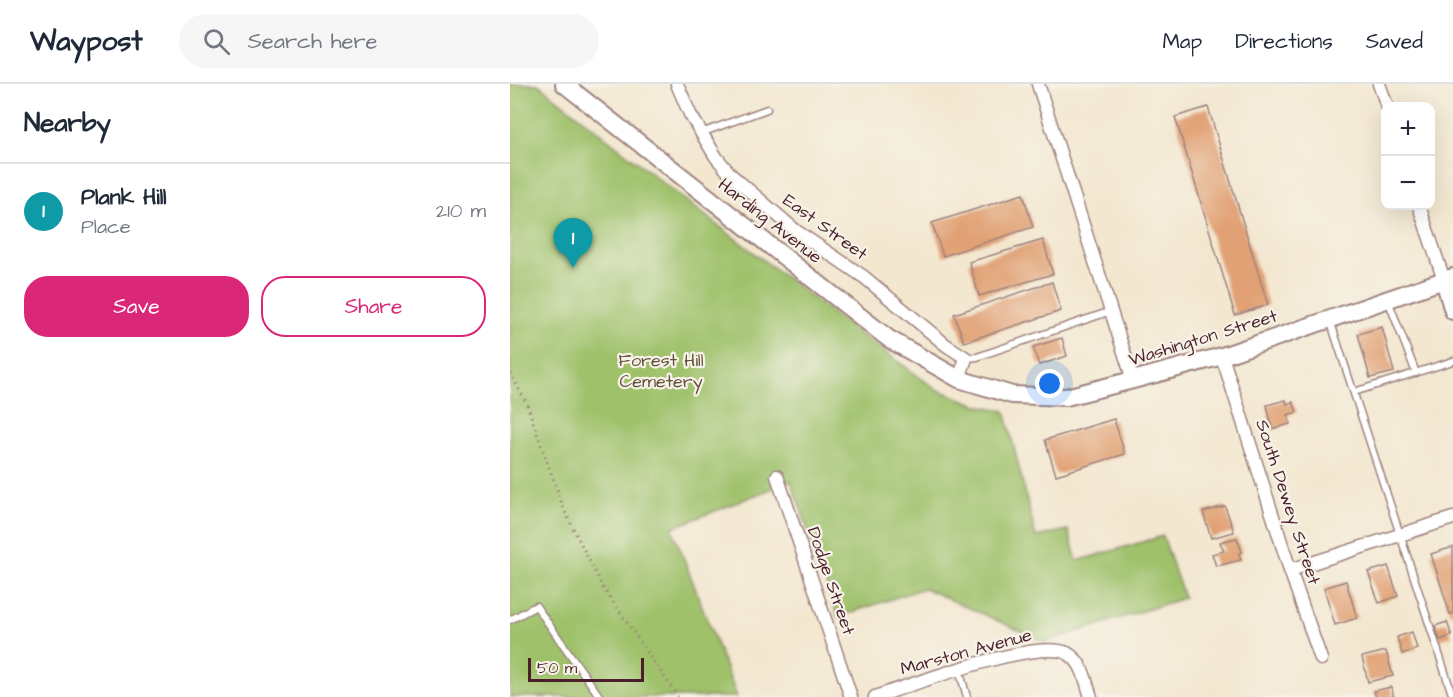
<!DOCTYPE html>
<meta charset="utf-8">
<style>
body{margin:0;font-family:"Architects Daughter",sans-serif;background:#f6f6f7;color:#1f2937}
.controls{position:absolute;right:18px;top:18px;display:grid;overflow:hidden;border-radius:12px;box-shadow:0 6px 24px #0002}
.controls button{width:54px;height:54px;display:grid;place-items:center;padding:0;border:0;border-bottom:2px solid #e0e1e3;background:#fff;color:#1f2937;font:30px sans-serif}
.scale{position:absolute;left:18px;bottom:15px;width:116px;box-sizing:border-box;padding-left:6px;border:3px solid #4a1f2b;border-top:0;font-size:16px;line-height:21px;white-space:nowrap;color:#4a1f2b;-webkit-text-stroke:4px #f7f3e8;paint-order:stroke}
.you{position:absolute;left:540px;top:300px;width:21px;height:21px;margin:-15px;border:4px solid #fff;border-radius:50%;background:#1a73e8;box-shadow:0 0 0 9px #1a73e833}
.badge{display:grid;place-items:center;width:39px;height:39px;border-radius:50%;background:#db2777;color:#fff;font-size:20px;font-weight:700}
.pin{position:absolute;translate:-50% -50px;filter:drop-shadow(0 2px 3px #0008)}
.pin::after{content:'';position:absolute;top:32px;width:21px;height:18px;background:inherit;clip-path:polygon(0 0,100% 0,50% 100%)}
.list{margin:0;padding:0;list-style:none}
h2{display:flex;justify-content:space-between;align-items:center;height:78px;margin:0;padding:0 24px;font-size:26px}
h2 small{font-size:20px;font-weight:400;color:#747a83}
.list li{display:grid;grid-template-columns:39px 1fr auto;gap:18px;align-items:center;box-sizing:border-box;height:96px;padding:0 24px;border-top:2px solid #e0e1e3}
.list b{display:block;font-size:22px;white-space:nowrap}
.list p{margin:0;font-size:20px;white-space:nowrap;color:#747a83}
.list em{font-size:20px;font-style:normal;color:#747a83}
.actions{display:flex;gap:12px;padding:18px 24px}
.actions a{flex:1;padding:14px 0;border:2px solid #db2777;border-radius:24px;text-align:center;font-size:21px;color:#db2777}
.actions .main{background:#db2777;color:#fff}
.icon{flex:none;width:33px;height:33px;fill:none;stroke:currentColor;stroke-width:2;stroke-linecap:round;stroke-linejoin:round}
.map{position:relative;flex:none;width:943px;height:613px;overflow:hidden}
header{display:flex;align-items:center;gap:36px;box-sizing:border-box;height:84px;padding:0 30px;background:#fff;border-bottom:2px solid #e0e1e3}
header strong{font-size:28px}
nav{display:flex;gap:33px;margin-inline-start:auto;font-size:21px}
.search{width:420px;height:54px;background:#f6f6f7;display:flex;align-items:center;gap:15px;box-sizing:border-box;padding:0 21px;border-radius:33px;color:#747a83;font-size:22px}
main{display:flex}
aside{flex:1;background:#fff}
.map>svg:first-child{display:block}
</style>
<header>
<strong>Waypost</strong>
<div class="search"><svg class="icon" aria-label="search" viewBox="0 0 24 24"><circle cx="10" cy="10" r="6"/><path d="M15 15l6 6"/></svg>Search here</div>
<nav><a>Map</a><a>Directions</a><a>Saved</a></nav>
</header>
<main>
<aside>
<h2>Nearby<small></small></h2>
<ul class="list">
<li><span class="badge" style="background:#0f9aa8">1</span><div><b>Plank Hill</b><p>Place</p></div><em>210 m</em></li>
</ul>
<div class="actions"><a class="main">Save</a><a>Share</a></div>
</aside>
<div class="map">
<svg width="943" height="613" viewBox="0 0 943 613">
<rect width="100%" height="100%" fill="#f7f3e8"/>
<filter id="ink" filterUnits="userSpaceOnUse"><feTurbulence type="fractalNoise" baseFrequency=".0167" numOctaves="2"/><feDisplacementMap in="SourceGraphic" scale="12" xChannelSelector="R" yChannelSelector="G"/><feConvolveMatrix kernelMatrix="1 2 1 2 8 2 1 2 1" color-interpolation-filters="sRGB"/></filter>
<filter id="wash" filterUnits="userSpaceOnUse"><feTurbulence type="fractalNoise" baseFrequency=".008" numOctaves="4" result="noise"/><feDisplacementMap in="SourceGraphic" scale="24" xChannelSelector="R" yChannelSelector="G"/><feGaussianBlur stdDeviation="1.35" result="paint"/><feColorMatrix in="noise" values="0 0 0 0 0 0 0 0 0 0 0 0 0 0 0 0 0 1.4 0 .05"/><feComposite in="paint" operator="in"/></filter>
<g filter="url(#wash)">
<rect width="100%" height="100%" fill="#f3e7d0"/>
<polygon fill="#9ec16b" stroke="#74704b" stroke-width="1.5" points="0,0 28,0 170,112 331,236 426,305 467,321 495,327 526,453 558,446 567,477 653,452 674,514 535,558 414,504 328,533 281,397 162,444 227,613 0,613"/>
<g id="blocks">
<g fill="#e1a174">
<polygon points="698,23 758,221 725,231 665,33"/>
<polygon points="513,110 523,143 433,172 422,139"/>
<polygon points="533,156 543,190 469,212 459,178"/>
<polygon points="542,198 551,227 454,258 444,230"/>
<polygon points="872,243 884,288 860,294 848,250"/>
<polygon points="552,254 557,272 529,281 523,263"/>
<polygon points="776,316 777,320 783,318 787,328 778,331 780,340 762,345 757,321"/>
<polygon points="604,335 615,370 546,391 535,356"/>
<polygon points="715,422 724,448 701,454 693,428"/>
<polygon points="727,454 732,468 729,469 731,476 706,482 702,470 714,467 710,458"/>
<polygon points="943,463 943,530 940,530 921,470"/>
<polygon points="878,482 888,512 869,519 858,488"/>
<polygon points="836,497 847,534 825,541 814,504"/>
<polygon points="937,538 942,552 930,556 925,542"/>
<polygon points="902,548 907,565 892,570 887,553"/>
<polygon points="876,567 883,592 858,598 852,573"/>
<polygon points="881,603 884,613 866,613 864,607"/>
</g>
</g>
</g>
<g filter="url(#ink)">
<use href="#blocks" fill-opacity="0" stroke="#9e837e" stroke-width="1.5"/>
<g fill="none" stroke-linecap="round" stroke-linejoin="round">
<g stroke="#9e837e" stroke-width="9">
<g id="lane">
<polyline points="191,49 257,25"/>
<polyline points="878,216 906,289"/>
<polyline points="820,236 943,613"/>
<polyline points="456,274 467,273 601,227"/>
<polyline points="844,308 943,277"/>
<polyline points="0,536 26,522 90,613"/>
<polyline points="449,585 457,613"/>
</g>
</g>
<g stroke="#9e837e" stroke-width="15">
<g id="street">
<polyline points="167,0 180,30 206,73 221,91 286,147 354,193 436,261 456,274 449,295"/>
<polyline points="528,0 623,296"/>
<polyline points="869,0 877,22"/>
<polyline points="909,122 934,196"/>
<polyline points="712,272 780,486 811,575"/>
<polyline points="267,392 341,613"/>
<polyline points="780,486 943,434"/>
<path d="M365,613C402,601 525,554 557,569C573,577 576,598 581,613"/>
</g>
</g>
<g stroke="#9e837e" stroke-width="20">
<g id="secondary">
<polyline points="54,0 379,255 449,295 502,311 556,313 623,296 712,272 943,193"/>
<polyline points="934,196 943,227"/>
</g>
</g>
<polyline stroke="#9e837e" stroke-width="3" stroke-dasharray="1.5 4.5" stroke-linecap="butt" points="0,289 16,318 55,428 92,502 168,613"/>
<use href="#lane" stroke="#fff" stroke-width="6"/>
<use href="#street" stroke="#fff" stroke-width="12"/>
<use href="#secondary" stroke="#fff" stroke-width="16"/>
</g>
</g>
<g text-anchor="middle" dominant-baseline="central" stroke-width="4.5" stroke-linejoin="round" paint-order="stroke">
<g font-size="18" fill="#4a1f2b" stroke="#f7f3e8">
<text transform="translate(260 137) rotate(38)">Harding Avenue</text>
<text transform="translate(315 143) rotate(36)">East Street</text>
<text transform="translate(693 254) rotate(-17)">Washington Street</text>
<text transform="translate(778 418) rotate(72)">South Dewey Street</text>
<text transform="translate(321 497) rotate(71)">Dodge Street</text>
<text transform="translate(456 568) rotate(-15)">Marston Avenue</text>
</g>
<g font-size="18" fill="#63503e" stroke="#f7f3e8">
<text x="151" y="276">Forest Hill<tspan x="151" dy="21">Cemetery</tspan></text>
</g>
</g>
</svg>
<div class="controls">
<button>+</button>
<button>−</button>
</div>
<div class="scale">50 m</div>
<div class="you"></div>
<div class="pin badge" style="left:63px;top:184px;background:#0f9aa8">1</div>
</div>
</main>
